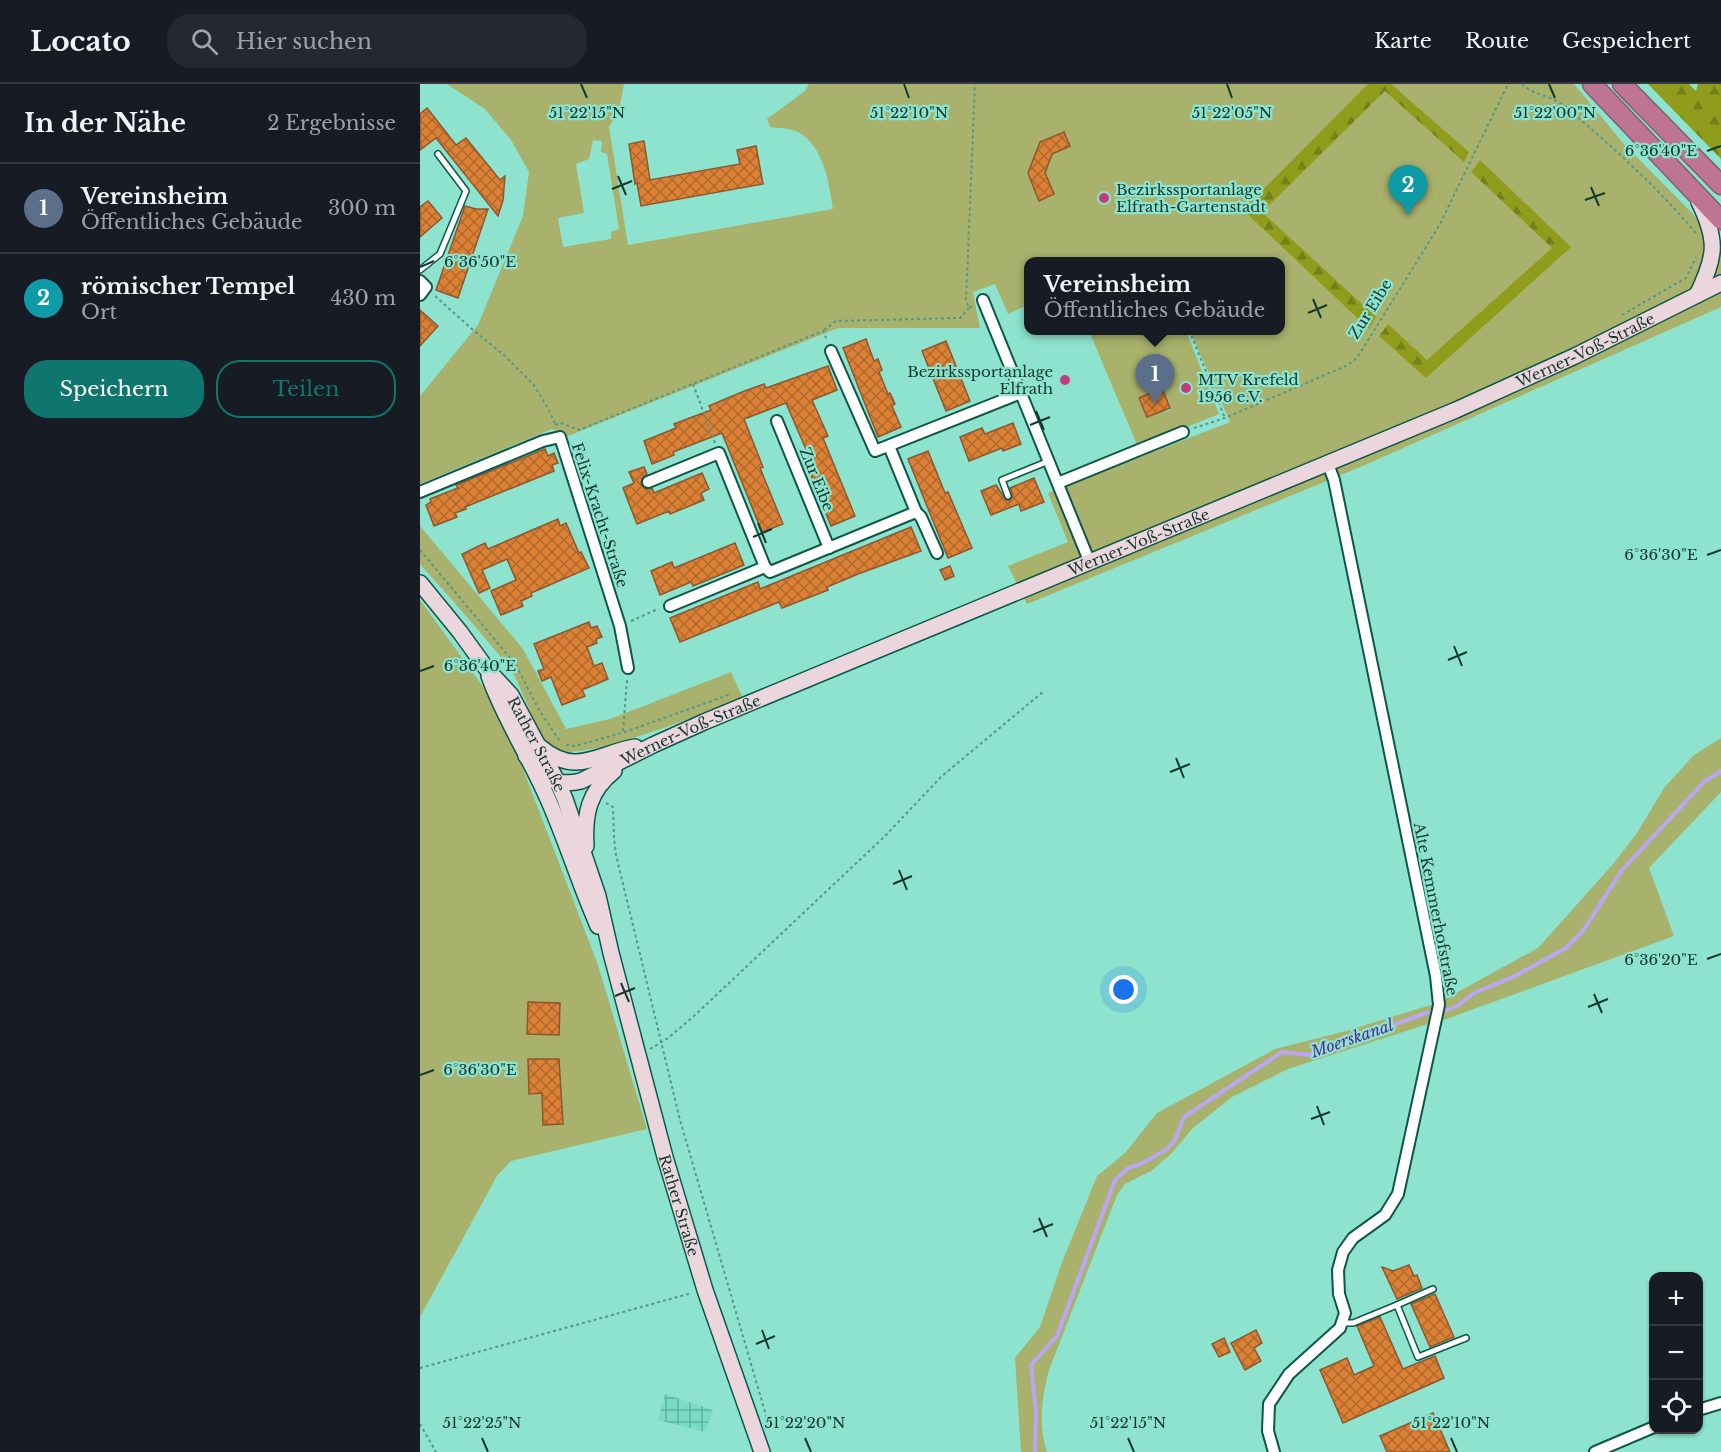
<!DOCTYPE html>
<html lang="de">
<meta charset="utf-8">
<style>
body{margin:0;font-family:"Libre Baskerville",serif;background:#242831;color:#f1f3f6}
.controls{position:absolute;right:18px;bottom:18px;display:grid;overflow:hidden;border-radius:12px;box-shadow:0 2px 4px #0004}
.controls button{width:54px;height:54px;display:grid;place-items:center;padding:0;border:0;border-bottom:2px solid #363941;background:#171b24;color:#f1f3f6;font:30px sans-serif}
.you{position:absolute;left:704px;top:906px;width:21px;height:21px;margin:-15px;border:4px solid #fff;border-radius:50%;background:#1a73e8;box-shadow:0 0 0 9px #1a73e833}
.badge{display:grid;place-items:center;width:39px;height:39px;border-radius:50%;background:#0f766e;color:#fff;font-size:20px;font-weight:700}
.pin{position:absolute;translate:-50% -50px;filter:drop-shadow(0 2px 3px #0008)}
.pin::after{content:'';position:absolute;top:32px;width:21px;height:18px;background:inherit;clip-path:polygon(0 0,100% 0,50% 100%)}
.popup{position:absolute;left:604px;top:173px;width:261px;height:78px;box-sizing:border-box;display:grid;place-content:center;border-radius:12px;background:#171b24;filter:drop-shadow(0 2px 4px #0005);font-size:20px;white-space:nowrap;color:#9ea1a6}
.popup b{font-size:22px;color:#f1f3f6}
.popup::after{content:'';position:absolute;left:50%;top:100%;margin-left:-12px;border:12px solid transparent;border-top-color:#171b24}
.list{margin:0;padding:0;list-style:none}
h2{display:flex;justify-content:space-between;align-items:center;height:78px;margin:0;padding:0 24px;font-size:26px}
h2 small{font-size:20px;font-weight:400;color:#9ea1a6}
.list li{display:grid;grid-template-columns:39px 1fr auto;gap:18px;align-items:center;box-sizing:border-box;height:90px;padding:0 24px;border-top:2px solid #363941}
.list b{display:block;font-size:22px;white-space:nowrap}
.list p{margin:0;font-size:20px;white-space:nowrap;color:#9ea1a6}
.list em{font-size:20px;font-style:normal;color:#9ea1a6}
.actions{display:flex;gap:12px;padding:18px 24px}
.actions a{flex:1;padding:14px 0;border:2px solid #0f766e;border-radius:24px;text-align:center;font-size:21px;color:#0f766e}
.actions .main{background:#0f766e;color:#fff}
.icon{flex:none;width:33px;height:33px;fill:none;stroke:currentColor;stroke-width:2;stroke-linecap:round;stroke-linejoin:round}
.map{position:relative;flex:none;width:1301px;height:1368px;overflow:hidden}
header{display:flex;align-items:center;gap:36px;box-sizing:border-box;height:84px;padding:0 30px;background:#171b24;border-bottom:2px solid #363941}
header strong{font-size:28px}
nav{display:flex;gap:33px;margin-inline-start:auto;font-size:21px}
.search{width:420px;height:54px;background:#242831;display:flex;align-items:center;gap:15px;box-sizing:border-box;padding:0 21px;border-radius:24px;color:#9ea1a6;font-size:22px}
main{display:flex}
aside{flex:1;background:#171b24}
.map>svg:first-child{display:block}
</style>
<header>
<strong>Locato</strong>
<div class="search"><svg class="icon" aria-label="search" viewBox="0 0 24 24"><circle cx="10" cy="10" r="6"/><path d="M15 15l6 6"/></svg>Hier suchen</div>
<nav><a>Karte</a><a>Route</a><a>Gespeichert</a></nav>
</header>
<main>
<aside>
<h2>In der Nähe<small>2 Ergebnisse</small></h2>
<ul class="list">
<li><span class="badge" style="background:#5c6f8a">1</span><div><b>Vereinsheim</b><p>Öffentliches Gebäude</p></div><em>300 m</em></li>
<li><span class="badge" style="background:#0f9aa8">2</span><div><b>römischer Tempel</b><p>Ort</p></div><em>430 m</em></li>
</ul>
<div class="actions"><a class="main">Speichern</a><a>Teilen</a></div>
</aside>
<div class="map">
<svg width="1301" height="1368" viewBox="0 0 1301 1368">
<defs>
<pattern id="industrial-grid" width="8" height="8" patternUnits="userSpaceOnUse" patternTransform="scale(1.5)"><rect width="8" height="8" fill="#79dcc3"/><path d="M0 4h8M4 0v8" fill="none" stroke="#62b39f"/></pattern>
<pattern id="forest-firs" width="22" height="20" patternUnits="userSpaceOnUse" patternTransform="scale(1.5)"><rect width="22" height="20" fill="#909d1c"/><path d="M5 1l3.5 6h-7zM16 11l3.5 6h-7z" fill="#748119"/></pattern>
<pattern id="building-cross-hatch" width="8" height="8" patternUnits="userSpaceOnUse" patternTransform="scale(1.5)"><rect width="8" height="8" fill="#dc8035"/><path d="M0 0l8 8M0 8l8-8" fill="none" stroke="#b16a2d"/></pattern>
</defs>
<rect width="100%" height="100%" fill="#8de3cd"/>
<polygon fill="url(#industrial-grid)" points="245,1310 293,1326 285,1348 238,1336"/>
<g fill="#a8b26c" fill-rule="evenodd">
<path d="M27,0H204L199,26L189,43L208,161L413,125C409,100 404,62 378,48C371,44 358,44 350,43L347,35L385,7L389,0H1154L1204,60L1273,130L1301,169V223L938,384L607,520L588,482L648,458L628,409L810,338L770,247L861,246V178H609V220L588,230L575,200L553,208L560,244H418L148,352L132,345L0,400V312L58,241L103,132L109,88L91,56L65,25ZM643,48L650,62L632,70L625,89L634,110L619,117L608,89L620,58ZM173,56L182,57L181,68L187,70L199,145L191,148V155L143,163L138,134L164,129L156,80L169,75Z"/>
<path d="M669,247H766L799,330L718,363ZM740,300L751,326L745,328L744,326L727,333L719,314L735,307L733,303Z"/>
<path d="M0,442L103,565L146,645L190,635L311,588L323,614C289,627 165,678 136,666C122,661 102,606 94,591C88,580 77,569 69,559C47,532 23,506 0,480Z"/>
<polygon points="0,516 67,608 95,664 178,881 227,1045 91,1077 77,1092 0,1233"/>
<polygon points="1301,654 1301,708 1229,784 1254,852 1021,937 1025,915 1118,864 1194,779 1217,749 1244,704 1274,671"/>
<path d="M1014,920L1011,939L868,985L812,1013L773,1044L750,1071L731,1087L705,1100L697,1111L629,1286C622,1312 618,1342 627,1368H601L595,1274L620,1243L641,1181L677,1092L705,1069L737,1029L855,965L926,947Z"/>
</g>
<g fill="url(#forest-firs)">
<polygon points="948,0 971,0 1049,68 1044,78 965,7 842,128 956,233 949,245 823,126"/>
<polygon points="1228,0 1269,0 1276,7 1278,0 1301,0 1301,75"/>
<polygon points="1060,76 1151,163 1006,294 959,252 968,240 1007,276 1132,164 1051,88"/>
</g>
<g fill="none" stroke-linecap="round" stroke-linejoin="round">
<polyline stroke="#bba6f6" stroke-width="4" points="615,1368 616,1328 611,1281 637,1252 695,1096 708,1084 721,1080 747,1065 755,1056 764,1033 862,968 889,971 1006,929 1027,926 1037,922 1054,909 1093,893 1146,864 1163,847 1202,786 1284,698 1301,687"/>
</g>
<g fill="url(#building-cross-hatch)" stroke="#8d572f" stroke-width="1.5">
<polygon points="7,24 36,61 46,54 80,96 85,92 83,116 78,132 16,54 0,66 0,30"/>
<polygon points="644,48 650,62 632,70 625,89 634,110 619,117 608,89 620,58"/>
<polygon points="224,57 230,96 320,80 317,66 336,62 343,100 221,122 217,99 215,100 209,60"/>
<polygon points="8,117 22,134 0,153 0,123"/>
<polygon points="45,122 56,125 68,125 38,214 16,206"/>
<polygon points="0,226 18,242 0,262"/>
<polygon points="446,255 454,277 458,275 462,286 459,288 468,310 470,309 475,320 472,322 481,343 458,353 423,264"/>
<polygon points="526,257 550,317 526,327 502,267"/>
<polygon points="408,282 417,306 392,316 408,352 403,354 435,432 411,442 386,379 391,377 366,319 324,335 343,383 340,384 363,440 342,448 302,349 253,368 254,371 232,380 224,357 256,344 254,340 291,326 289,322 322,308 344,300 346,304"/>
<polygon points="742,304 750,324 727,333 719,314"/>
<polygon points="593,339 601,360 583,367 582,364 549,377 540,353 562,344 565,350"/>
<polygon points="125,365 128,372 134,369 138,379 132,381 134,387 45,423 46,425 35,429 37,433 14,442 6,421 11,418 10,415 38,404 36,401"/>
<polygon points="508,367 525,409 528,408 552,464 528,474 488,375"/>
<polygon points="224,383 227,390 222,394 221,400 226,405 232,404 234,409 282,389 289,405 281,409 284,416 250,430 249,427 217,440 203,404 214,399 209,388"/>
<polygon points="614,394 624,418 601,427 599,420 571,431 561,407 576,401 585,415 589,417 593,412 590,404"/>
<polygon points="138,435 140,442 146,439 159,469 161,468 169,484 111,509 112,512 101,517 103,522 81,531 71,507 96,496 87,475 62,486 70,504 59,509 42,470 65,459 68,465"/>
<polygon points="491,443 501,467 438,490 407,503 408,506 362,524 359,518 260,558 250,534 338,498 340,505"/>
<polygon points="315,459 324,481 273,502 271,498 240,511 231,487 252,478 254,484"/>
<polygon points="530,482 534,492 525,496 520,486"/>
<polygon points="169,538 171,544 177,542 182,553 176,555 177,559 167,563 174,582 182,579 188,595 162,606 165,612 142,621 131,593 122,597 118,587 124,585 114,560"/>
<polygon points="108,918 140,919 139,951 107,950"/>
<polygon points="108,975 139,975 143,1040 123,1041 122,1009 109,1010"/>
<polygon points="989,1181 994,1192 997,1191 1002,1204 977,1215 962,1183 973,1187"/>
<polygon points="1015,1210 1034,1253 1010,1263 991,1220"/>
<polygon points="960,1233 983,1285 1015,1272 1024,1294 923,1339 900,1286 927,1274 934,1291 954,1282 937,1242"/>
<polygon points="836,1246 842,1259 834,1264 841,1277 825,1286 811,1259"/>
<polygon points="804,1254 810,1268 799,1273 792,1260"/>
<polygon points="1013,1329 1030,1368 967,1368 960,1352"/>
</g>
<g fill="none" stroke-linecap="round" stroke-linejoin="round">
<g stroke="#0d5749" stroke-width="8">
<g id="lane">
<polyline points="0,186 20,170 46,107 18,70"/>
<polyline points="588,412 582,396 629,377"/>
<polyline points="977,1221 1013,1205"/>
<polyline points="922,1239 933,1239 977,1221 998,1273 1046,1254"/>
</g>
</g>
<g stroke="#0d5749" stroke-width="14">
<g id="street">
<polyline points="0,197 6,203 0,211"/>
<polyline points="563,216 670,479"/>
<polyline points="411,267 455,367 601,309"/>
<polyline points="357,337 409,464"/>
<polyline points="228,398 299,369 345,483 350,488 496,428 469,362"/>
<polyline points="638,399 763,348"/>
<polyline points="0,408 123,357 140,353 200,542 208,584"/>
<polyline points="496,428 501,433 517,469"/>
<polyline points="250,522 345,483"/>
<polyline points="1278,1326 1301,1319"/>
<polyline points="854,1368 848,1347 849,1320 869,1290 920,1244 925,1229 919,1210 918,1186 923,1168 933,1154 965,1131 978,1110 1019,921 1016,892 914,396 908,380"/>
<polyline points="1175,1368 1234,1343"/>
</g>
</g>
<g stroke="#0d5749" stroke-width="18">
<g id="secondary">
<path d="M1277,211C1296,172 1298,157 1279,118"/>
<path id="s1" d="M0,499L40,548L66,584L91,611L138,699L145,715L178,812L191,869L245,1073L285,1206L342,1368"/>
<path d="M69,592C84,634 109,672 127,713C146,755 159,799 178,842"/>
<path d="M120,663C156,693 176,670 215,663"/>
<path id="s2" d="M106,672C123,691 133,704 161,697L233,661L284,638L1036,326L1155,272L1301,199"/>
<path d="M166,762C164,730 169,707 194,687"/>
</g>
</g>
<g stroke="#82606f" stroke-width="21">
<g id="highway">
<polyline points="1172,0 1301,136"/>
<polyline points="1202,0 1301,101"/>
</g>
</g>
<g stroke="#579787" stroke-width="2" stroke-dasharray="3 3" stroke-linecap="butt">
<path d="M1102,0C1114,12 1130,11 1143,21C1190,60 1236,102 1276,149"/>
<polyline points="15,212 53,246 84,271 113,300 128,324 136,342"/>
<polyline points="552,222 549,224 546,217 555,0"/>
<polyline points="1202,231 1266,194 1276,173"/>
<polyline points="404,246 416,237 540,234 549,224"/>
<polyline points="769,246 805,334"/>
<polyline points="273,300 295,359"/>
<polyline points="135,341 141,339 159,346 403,247 407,256"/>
<polyline points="774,344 805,334 928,281 937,274 1019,142 1088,0"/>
<polyline points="0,466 96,581 119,626 141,659"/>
<polyline points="211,537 238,525"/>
<polyline points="203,647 207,596"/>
<polyline points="146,661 155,662 202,649 311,610"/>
<polyline points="186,719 193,723 194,754 196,771 260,1036 350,1345"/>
<polyline points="230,965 248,954 273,933 464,753 522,692 624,607"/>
<polyline points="0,1284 272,1209"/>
<polyline points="0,1340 16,1368"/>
</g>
<use href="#lane" stroke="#fff" stroke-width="5"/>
<use href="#street" stroke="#fff" stroke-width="10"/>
<use href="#secondary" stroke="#ebd6de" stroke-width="15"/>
<use href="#highway" stroke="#bd7591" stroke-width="18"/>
</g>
<path fill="none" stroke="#13382f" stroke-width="2" d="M161,0L167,14M484,0L489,14M807,0L812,14M1129,0L1135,14M1287,67L1301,62M198,92L206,111M1171,103L1179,122M192,105L212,97M1165,116L1185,109M0,183L14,177M893,215L901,234M888,229L907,221M616,327L624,346M610,341L630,333M338,439L346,459M333,453L352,445M1287,471L1301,466M1034,562L1042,582M1028,576L1047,568M0,587L14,582M756,674L764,694M750,688L770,680M479,786L487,806M473,800L492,792M1287,875L1301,870M201,899L209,918M1174,910L1182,929M195,912L215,904M1168,923L1188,915M0,991L14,986M897,1022L904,1041M891,1035L910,1028M619,1134L627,1153M613,1148L633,1140M342,1246L349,1265M336,1260L355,1252M62,1354L68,1368M385,1354L391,1368M708,1354L714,1368M1031,1354L1037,1368"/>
<g fill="#c33c7b" stroke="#8de3cd" stroke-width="2">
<circle cx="684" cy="114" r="6"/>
<circle cx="645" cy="296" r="6"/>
<circle cx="766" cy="304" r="6"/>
</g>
<g text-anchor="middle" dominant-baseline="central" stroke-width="4.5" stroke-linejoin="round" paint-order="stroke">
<g font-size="15" fill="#13382f" stroke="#8de3cd" text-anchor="start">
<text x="696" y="105">Bezirkssportanlage<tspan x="696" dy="17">Elfrath-Gartenstadt</tspan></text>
<text x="633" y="287" text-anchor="end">Bezirkssportanlage<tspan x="633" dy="17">Elfrath</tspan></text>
<text x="778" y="295">MTV Krefeld<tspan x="778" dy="17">1956 e.V.</tspan></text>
</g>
<g font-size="15" fill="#13382f" stroke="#8de3cd">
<text transform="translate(950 225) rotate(-58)">Zur Eibe</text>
<text stroke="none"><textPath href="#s2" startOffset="1158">Werner-Voß-Straße</textPath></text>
<text transform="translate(397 395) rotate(68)">Zur Eibe</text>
<text transform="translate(180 431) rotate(72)">Felix-Kracht-Straße</text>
<text stroke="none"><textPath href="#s2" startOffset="672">Werner-Voß-Straße</textPath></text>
<text stroke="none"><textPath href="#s2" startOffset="186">Werner-Voß-Straße</textPath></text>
<text stroke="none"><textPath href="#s1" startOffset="200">Rather Straße</textPath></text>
<text transform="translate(1016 825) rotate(79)">Alte Kemmerhofstraße</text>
<text stroke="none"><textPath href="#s1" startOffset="684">Rather Straße</textPath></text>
</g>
<g font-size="16" font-style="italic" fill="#56299b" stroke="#8de3cd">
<text transform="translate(932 954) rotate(-19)">Moerskanal</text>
</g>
</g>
<g font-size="15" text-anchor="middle" fill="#13382f" stroke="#8de3cd" stroke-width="4.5" stroke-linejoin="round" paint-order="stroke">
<text x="167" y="34">51°22'15"N</text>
<text x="489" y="34">51°22'10"N</text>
<text x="812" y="34">51°22'05"N</text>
<text x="1135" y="34">51°22'00"N</text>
<text x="1241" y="72">6°36'40"E</text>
<text x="60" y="183">6°36'50"E</text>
<text x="1241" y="476">6°36'30"E</text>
<text x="60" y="587">6°36'40"E</text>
<text x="1241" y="881">6°36'20"E</text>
<text x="60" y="991">6°36'30"E</text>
<text x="62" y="1344">51°22'25"N</text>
<text x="385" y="1344">51°22'20"N</text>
<text x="708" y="1344">51°22'15"N</text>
<text x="1031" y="1344">51°22'10"N</text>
</g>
</svg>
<div class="controls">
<button>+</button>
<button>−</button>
<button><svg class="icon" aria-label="locate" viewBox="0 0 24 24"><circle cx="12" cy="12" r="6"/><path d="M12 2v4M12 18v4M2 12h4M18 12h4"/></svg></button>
</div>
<div class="you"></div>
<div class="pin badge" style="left:735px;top:320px;background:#5c6f8a">1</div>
<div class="popup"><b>Vereinsheim</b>Öffentliches Gebäude</div>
<div class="pin badge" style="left:988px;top:131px;background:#0f9aa8">2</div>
</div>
</main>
